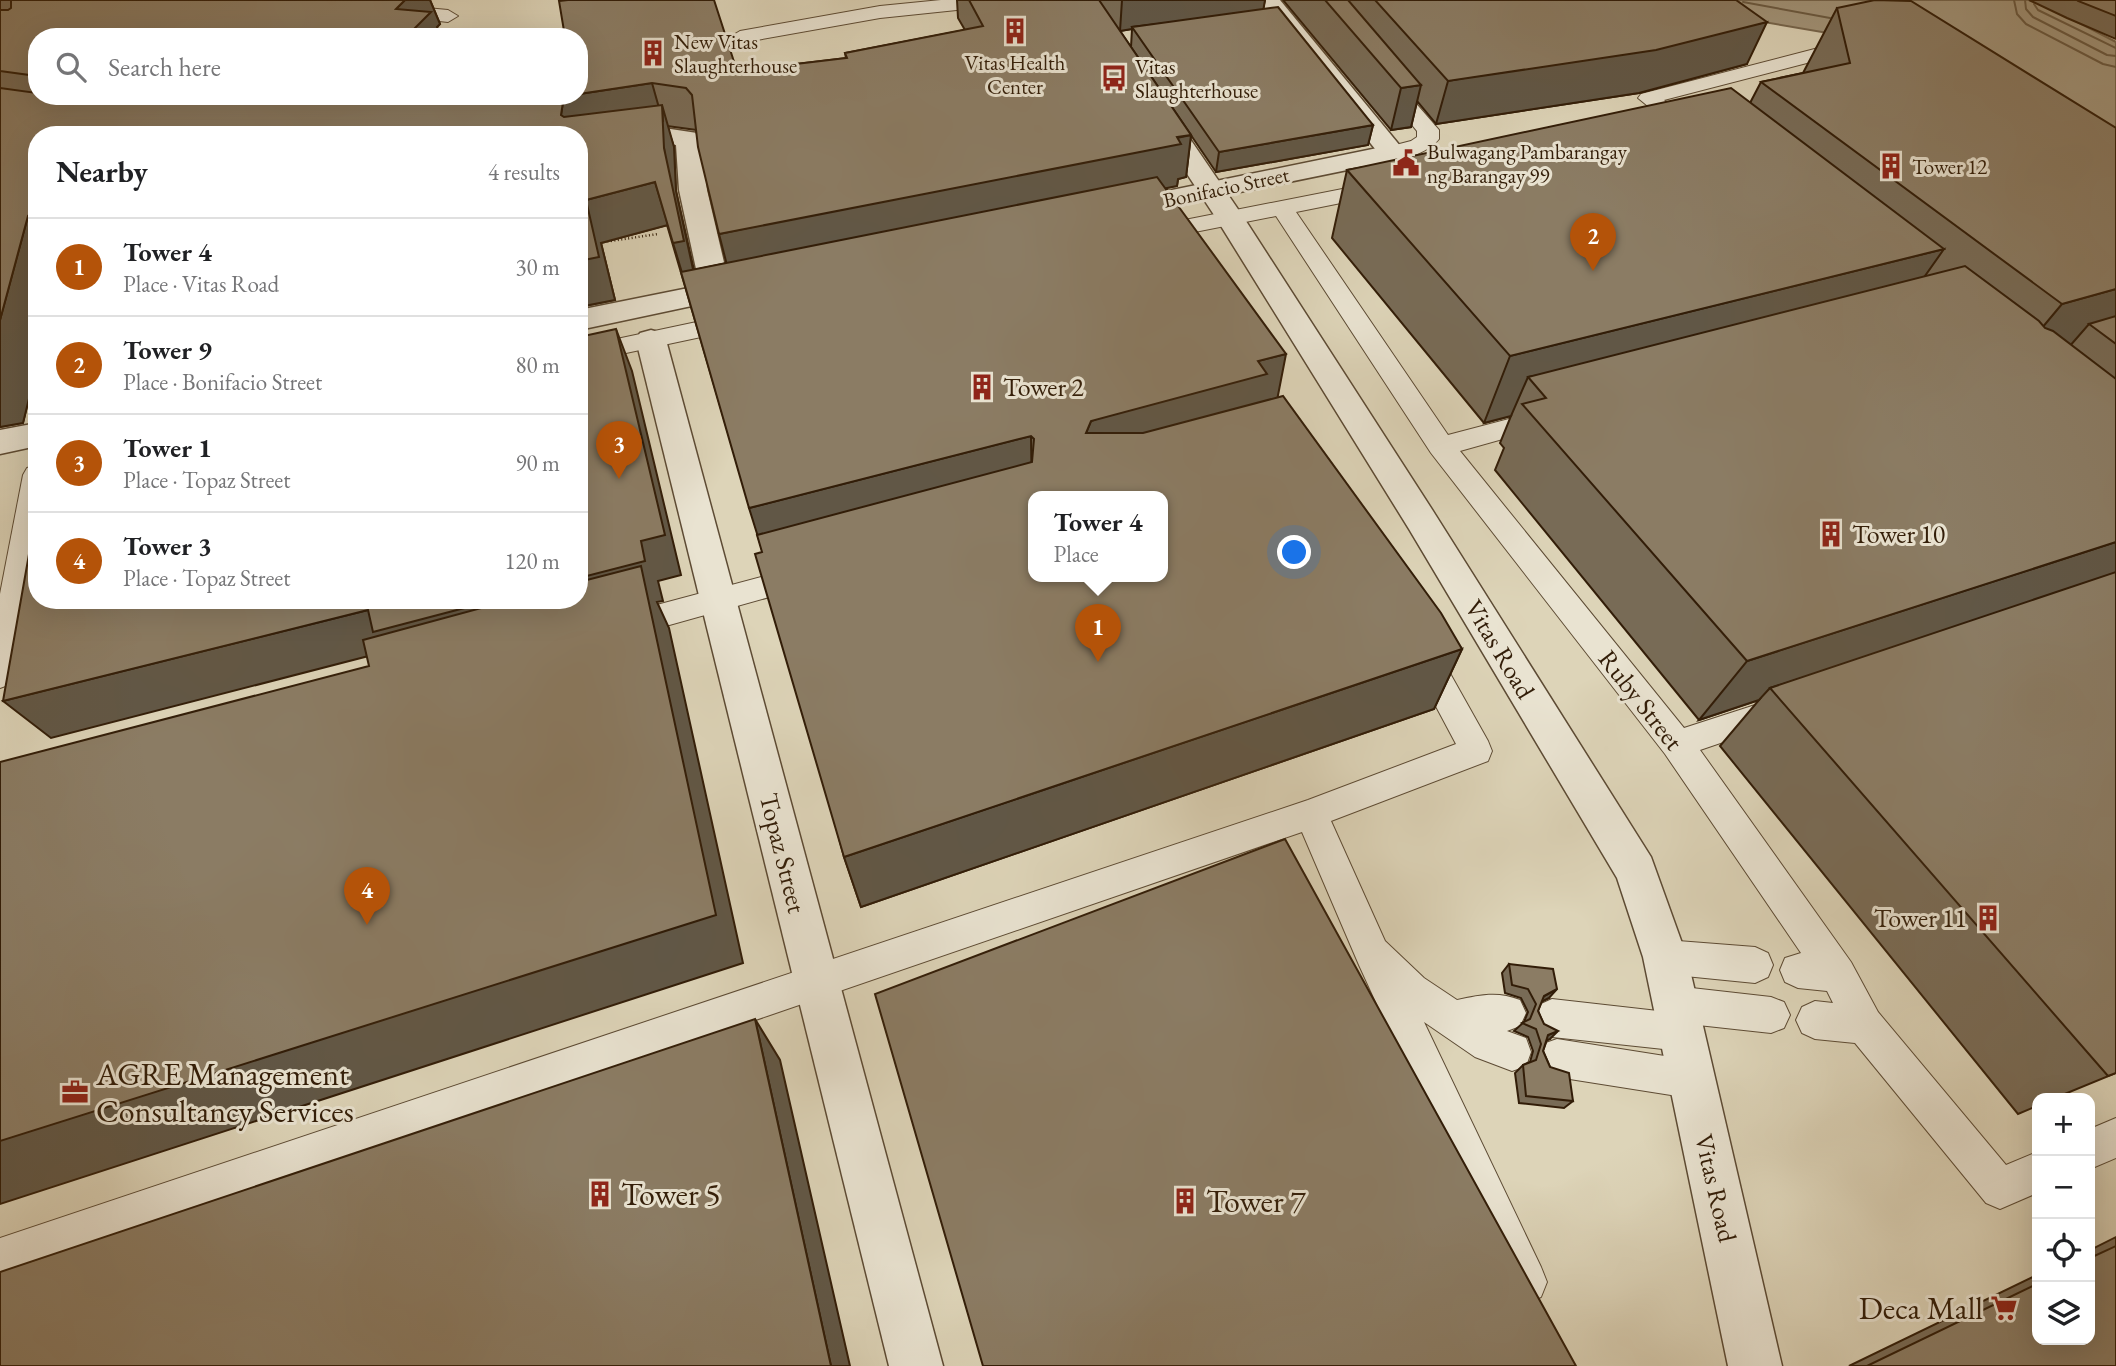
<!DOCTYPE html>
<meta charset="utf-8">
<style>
body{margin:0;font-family:"EB Garamond",serif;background:#f2f2f2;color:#202124}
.controls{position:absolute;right:21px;bottom:21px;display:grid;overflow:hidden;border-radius:14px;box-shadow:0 7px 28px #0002}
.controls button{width:63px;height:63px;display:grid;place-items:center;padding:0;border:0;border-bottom:2px solid #e0e0e0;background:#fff;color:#202124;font:35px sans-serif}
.you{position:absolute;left:1295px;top:553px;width:24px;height:24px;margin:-18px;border:5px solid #fff;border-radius:50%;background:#1a73e8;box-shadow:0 0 0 10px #1a73e833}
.badge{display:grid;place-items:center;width:46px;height:46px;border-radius:50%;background:#b45309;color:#fff;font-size:23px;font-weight:700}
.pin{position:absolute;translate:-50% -58px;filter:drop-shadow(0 2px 4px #0008)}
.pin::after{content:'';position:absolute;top:37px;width:24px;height:21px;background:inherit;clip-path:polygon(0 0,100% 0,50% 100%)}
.popup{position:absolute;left:1028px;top:491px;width:140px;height:91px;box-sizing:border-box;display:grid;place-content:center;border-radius:14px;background:#fff;filter:drop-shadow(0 2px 5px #0005);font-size:23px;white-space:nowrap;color:#757577}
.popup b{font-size:26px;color:#202124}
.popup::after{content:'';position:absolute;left:50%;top:100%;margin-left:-14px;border:14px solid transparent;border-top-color:#fff}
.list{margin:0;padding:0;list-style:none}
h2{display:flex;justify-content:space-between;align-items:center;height:91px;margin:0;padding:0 28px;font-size:30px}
h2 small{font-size:23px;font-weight:400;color:#757577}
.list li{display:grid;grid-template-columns:46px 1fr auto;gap:21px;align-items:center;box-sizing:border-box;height:98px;padding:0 28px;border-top:2px solid #e0e0e0}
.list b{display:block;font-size:26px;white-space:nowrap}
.list p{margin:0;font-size:23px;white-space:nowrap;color:#757577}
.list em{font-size:23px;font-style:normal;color:#757577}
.icon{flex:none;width:38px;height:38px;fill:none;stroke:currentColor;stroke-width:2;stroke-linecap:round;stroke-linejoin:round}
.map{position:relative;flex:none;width:2116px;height:1366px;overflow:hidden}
.search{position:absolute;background:#fff;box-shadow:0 7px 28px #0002;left:28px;top:28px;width:560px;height:77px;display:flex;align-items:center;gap:18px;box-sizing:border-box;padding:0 24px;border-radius:28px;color:#757577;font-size:26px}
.panel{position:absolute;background:#fff;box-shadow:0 7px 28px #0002;left:28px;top:126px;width:560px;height:483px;border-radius:28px}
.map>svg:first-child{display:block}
</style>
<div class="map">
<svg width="2116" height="1366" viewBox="0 0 2116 1366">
<rect width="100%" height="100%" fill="#ddd4b8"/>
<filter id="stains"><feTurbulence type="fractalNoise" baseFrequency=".00286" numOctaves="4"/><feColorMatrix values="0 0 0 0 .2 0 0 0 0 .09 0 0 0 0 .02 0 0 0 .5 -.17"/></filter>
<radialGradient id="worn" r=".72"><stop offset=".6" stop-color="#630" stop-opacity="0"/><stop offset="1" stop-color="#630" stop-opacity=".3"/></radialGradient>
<polygon fill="#a3967c" stroke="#76664e" stroke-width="2" points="1685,0 2035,0 2116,42 2116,171 1898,45 1717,14"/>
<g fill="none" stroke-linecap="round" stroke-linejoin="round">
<g stroke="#6a5a42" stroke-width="2">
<polyline points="2014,0 2017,14 2026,24 2103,64 2116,67"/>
<polyline points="2025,0 2026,9 2033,17 2107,55 2116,56"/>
<polyline points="1743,2 1830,18"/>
<polyline points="2034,4 2038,10 2116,48"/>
</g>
<g stroke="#5d4b34" stroke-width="2">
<g id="service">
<polygon points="941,0 1004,0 995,6 880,18 740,43 730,37 740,31 880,6"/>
<polygon points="394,5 448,10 458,16 448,22 387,15 385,11"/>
<polygon points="1830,45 1860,49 1863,53 1860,57 1830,57 1664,100 1696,126 1700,130 1696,134 1682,134 1638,98 1641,94"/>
<path d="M1386,75L1393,77L1439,130V139C1428,153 1401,162 1384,158L1381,153L1384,148L1411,141L1417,137V131L1376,81L1379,77Z"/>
<polygon points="1383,181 1391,183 1394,188 1391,193 1296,212 1448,435 1547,409 1556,412 1560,418 1556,424 1460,451 1684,728 1780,697 1791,701 1796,710 1791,719 1700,750 1851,962 1878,1012 2006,1165 2037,1152 2037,1193 2000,1209 1986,1203 1855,1043 1815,1039 1802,1033 1796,1020 1802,1007 1815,1001 1833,1003 1827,991 1798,988 1785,982 1780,970 1785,958 1801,953 1665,754 1431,453 1276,216 1149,241 1141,239 1137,234 1141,229 1149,227"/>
<polygon points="739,313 748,315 751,321 748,327 579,363 579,347"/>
<polygon points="37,465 37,555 16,675 11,684 0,688 0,594 23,475 27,468"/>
<polygon points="806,565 816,568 821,576 816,584 623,638 612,635 608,626 612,617 623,614"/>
<path d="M1422,640L1433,643L1488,741L1492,751L1488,761L1331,821L1385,941L1424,978L1457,1000C1480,995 1498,991 1520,1000L1526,1013L1520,1026L1507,1031L1526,1038L1531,1052L1526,1066L1512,1071L1475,1057L1424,1022L1541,1267L1547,1282L1541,1297L1526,1303L1511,1297L1359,965L1302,832L0,1280V1238L1308,800L1456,744L1407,652L1411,643Z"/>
<polygon points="1665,940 1755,947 1768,953 1773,965 1768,977 1755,983 1665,974 1652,969 1647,957 1652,945"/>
<polygon points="1674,986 1771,997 1784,1002 1790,1015 1784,1028 1771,1033 1698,1025 1701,1032 1695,1045 1682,1051 1552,1037 1539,1031 1533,1018 1539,1005 1552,999 1658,1011 1655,1004 1661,991"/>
<polygon points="1557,1039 1690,1060 1704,1065 1709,1079 1704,1093 1690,1098 1557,1077 1543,1072 1538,1058 1543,1044"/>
<polygon points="2116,1118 2116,1158 2090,1169 2090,1129"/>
</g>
</g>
<g stroke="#5d4b34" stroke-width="3">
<g id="pedestrian">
<polygon points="1257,0 1280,0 1401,147 1405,153 1401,159 1392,161 1383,159"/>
<polygon points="664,128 697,133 701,139 707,190 731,292 726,299 716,301 706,299 701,292 679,190 676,145 664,144 579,157 579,141"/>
</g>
</g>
<g stroke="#5d4b34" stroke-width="3">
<g id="minor">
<polygon points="1392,145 1401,147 1405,153 1401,159 1123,216 1113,214 1109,208 1113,202 1123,200"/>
<polygon points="738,278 748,280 753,287 748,294 579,330 579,310"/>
<polygon points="651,330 662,333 666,340 943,1366 889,1366 636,340 640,333"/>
<polygon points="37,423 37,446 0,454 0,430"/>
</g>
</g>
<g stroke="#5d4b34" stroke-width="3">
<polygon id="tertiary" points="1160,105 1169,108 1244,218 1433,511 1651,857 1687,957 1782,1366 1728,1366 1643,957 1617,878 1409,529 1216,218 1147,113 1151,108"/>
</g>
<polyline stroke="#321d08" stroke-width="2.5" stroke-dasharray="1 2.5" stroke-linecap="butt" points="597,243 658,234"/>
<use href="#service" fill="#e9e3d1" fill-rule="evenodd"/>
<use href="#pedestrian" fill="#e9e3d1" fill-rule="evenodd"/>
<use href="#minor" fill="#e9e3d1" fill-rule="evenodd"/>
<use href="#tertiary" fill="#e9e3d1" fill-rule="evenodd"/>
</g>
<g fill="#786b56" stroke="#321d08" stroke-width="2" fill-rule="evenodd">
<path d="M0,0H430L440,24L437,27L441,37H37V96H579V37L737,71L846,58L845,53L965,30L958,18L957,0H1265L1263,9L1373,125L1368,145L1216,172L1131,47L1132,29L1120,31L1191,135L1186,177L1178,179L1177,186L1166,188L1277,397L1462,649L1434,709L861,907L844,857L758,535L667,225L601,243L615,300L579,307V135H37V366L23,423L0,427ZM667,126L696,130L719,234L727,263L694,270L676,191L674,147Z"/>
<polygon points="1283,0 1736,0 1747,64 1639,93 1436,124 1417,101 1411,127 1391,130"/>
<polygon points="2029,0 2116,0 2116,39 2067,18"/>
<polygon points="1837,8 2116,128 2116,1073 2055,1098 2037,1098 2037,1106 2018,1114 1720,746 1759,700 1699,720 1495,470 1504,448 1500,443 1511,416 1484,423 1332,238 1347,170 1750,103 1761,82 1803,73"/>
<polygon points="1509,964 1549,998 1542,1001 1538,1011 1550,1039 1547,1040 1543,1051 1550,1067 1573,1101 1564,1108 1519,1103 1515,1073 1523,1065 1530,1062 1533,1051 1528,1037 1514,1031 1524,1022 1528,1012 1521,998 1505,993 1502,973"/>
<polygon points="2116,1237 2116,1366 1849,1366 2037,1275 2037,1340 2090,1340 2090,1250"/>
</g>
<g fill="#615746" stroke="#321d08" stroke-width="2">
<polygon points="405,0 430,0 440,24 437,27 441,37 406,37 396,9"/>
<polygon points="1122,0 1265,0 1263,12 1132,27 1132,29 1120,31"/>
<polygon points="1767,22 1747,64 1639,93 1436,124 1448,81"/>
<polygon points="652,83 663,122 662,105 674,147 676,191 696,283 686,286 673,243 664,148 579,138 561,115 564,96 579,96 579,94"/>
<polygon points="1421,85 1411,127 1391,130 1401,88"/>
<polygon points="1373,125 1368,145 1216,172 1219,152"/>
<polygon points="1191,135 1186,177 1178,179 1177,186 730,277 719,234"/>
<polygon points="655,182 668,225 601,243 615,300 579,307 579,261 586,200"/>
<polygon points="28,216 37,227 37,366 23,423 0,427 0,320"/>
<polygon points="1944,249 1896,317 1528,377 1511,416 1484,423 1510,356"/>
<polygon points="2116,289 2116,340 2089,324 2062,355 2006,371 2062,304"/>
<polygon points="616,329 632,371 681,575 658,581 663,601 657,602 669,628 743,963 0,1204 0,1141 388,651 51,738 3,701 368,610 495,600 579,600 579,578 641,541"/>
<polygon points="1286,354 1273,421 1255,441 1086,433 1091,421 1258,361"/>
<polygon points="1031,436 1032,501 769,572 749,508"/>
<polygon points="2116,542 2116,582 1770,688 1759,700 1699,720 1747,661"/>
<polygon points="1462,649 1434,709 861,907 844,857"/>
<polygon points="1557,989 1549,998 1537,1004 1544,996"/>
<polygon points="755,1019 780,1060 850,1366 831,1366"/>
<polygon points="1558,1031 1550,1039 1541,1043 1548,1035"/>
</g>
<g fill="#8b7c64" stroke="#321d08" stroke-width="2" fill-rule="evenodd">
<polygon points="11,0 405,0 396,9 431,12 406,37 37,37 37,76 0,71 0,10 8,10 11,8"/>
<polygon points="568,0 714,0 737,71 847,58 845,53 983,26 969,0 1099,0 1191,135 1177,137 1181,144 719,234 698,147 692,95 686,88 652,83 579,94 579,37 565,37 559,1"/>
<polygon points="1325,0 1348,0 1421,85 1401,88"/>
<polygon points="1375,0 1736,0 1767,22 1656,50 1448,81"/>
<polygon points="1875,0 1911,1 2116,128 2116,289 2062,304 1761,82 1850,63 1837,8"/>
<polygon points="2077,0 2116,0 2116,16 2078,1"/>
<polygon points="1278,7 1373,125 1219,152 1132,27"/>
<polygon points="0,88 37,93 37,96 564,96 561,115 564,117 662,105 664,148 684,241 673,243 655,182 586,200 599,257 579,261 579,135 37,135 37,218 28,216 0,320"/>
<polygon points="1731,88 1944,249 1510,356 1347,170"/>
<path d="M1157,177L1286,354L1258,361L1267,374L1091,421L1086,433H1143L1283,396L1441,613L1462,649L844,857L755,554L762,552L757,535L1032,462L1034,439L1031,436L749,508L681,272ZM1033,496H1163V576H1033Z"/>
<polygon points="1965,266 2039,321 2045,328 2053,331 2116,379 2116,542 1747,661 1522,404 1546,398 1528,377"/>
<polygon points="2116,316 2116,344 2089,324"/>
<polygon points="616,329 665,535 641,541 645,561 579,578 579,337"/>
<polygon points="37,509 37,600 495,600 373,632 368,610 3,701"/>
<polygon points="641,566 716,915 0,1141 0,762 369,666 363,640 511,600 579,600 579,582"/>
<polygon points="2116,572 2116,1073 2108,1076 1770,688"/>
<polygon points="1285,839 1576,1366 983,1366 875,994"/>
<polygon points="1509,964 1553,969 1557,989 1544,996 1538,1011 1544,1024 1558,1031 1548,1035 1543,1051 1550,1067 1569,1073 1573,1101 1526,1096 1523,1065 1536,1060 1541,1044 1536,1029 1522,1023 1530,1019 1536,1004 1528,989 1512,985"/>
<polygon points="755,1019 831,1366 0,1366 0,1272"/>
<polygon points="2116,1246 2116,1366 1867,1366 2037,1284 2037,1340 2090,1340 2090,1258"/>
</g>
<defs>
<g id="building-bare" transform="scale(2.1)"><path d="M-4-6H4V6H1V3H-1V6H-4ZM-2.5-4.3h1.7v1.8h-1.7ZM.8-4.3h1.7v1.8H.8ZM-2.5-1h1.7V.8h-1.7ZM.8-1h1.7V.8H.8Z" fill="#8f2418" stroke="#e9e3d1" stroke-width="2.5" paint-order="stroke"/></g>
<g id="bus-bare" transform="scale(2.1)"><path d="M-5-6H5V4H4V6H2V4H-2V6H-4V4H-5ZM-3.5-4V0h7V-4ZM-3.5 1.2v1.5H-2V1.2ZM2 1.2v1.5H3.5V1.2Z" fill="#8f2418" stroke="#e9e3d1" stroke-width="2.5" paint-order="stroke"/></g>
<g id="civic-bare" transform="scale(2.1)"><path d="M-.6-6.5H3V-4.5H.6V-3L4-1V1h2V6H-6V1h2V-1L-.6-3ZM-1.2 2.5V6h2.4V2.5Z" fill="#8f2418" stroke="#e9e3d1" stroke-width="2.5" paint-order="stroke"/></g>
<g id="office-bare" transform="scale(2.1)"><path d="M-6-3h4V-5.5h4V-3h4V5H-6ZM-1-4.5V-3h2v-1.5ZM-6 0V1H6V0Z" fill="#8f2418" stroke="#e9e3d1" stroke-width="2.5" paint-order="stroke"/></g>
<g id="supermarket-bare" transform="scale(2.1)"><path d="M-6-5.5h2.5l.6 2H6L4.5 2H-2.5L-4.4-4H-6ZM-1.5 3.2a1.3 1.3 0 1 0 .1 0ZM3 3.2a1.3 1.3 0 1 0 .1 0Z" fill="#8f2418" stroke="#e9e3d1" stroke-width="2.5" paint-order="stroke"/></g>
</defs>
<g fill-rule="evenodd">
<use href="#building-bare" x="1015" y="31"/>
<use href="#building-bare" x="653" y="53"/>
<use href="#bus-bare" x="1114" y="78"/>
<use href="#civic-bare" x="1406" y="163"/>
<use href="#building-bare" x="1891" y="166"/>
<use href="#building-bare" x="982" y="387"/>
<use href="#building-bare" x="1831" y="534"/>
<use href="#building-bare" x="1988" y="918"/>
<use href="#office-bare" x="75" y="1092"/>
<use href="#building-bare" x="600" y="1194"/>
<use href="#building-bare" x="1185" y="1201"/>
<use href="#supermarket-bare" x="2004" y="1308"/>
</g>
<g text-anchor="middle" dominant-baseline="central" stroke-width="6" stroke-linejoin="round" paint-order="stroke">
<g font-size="21" fill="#321d08" stroke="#e9e3d1" text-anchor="start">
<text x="674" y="41">New Vitas<tspan x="674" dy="24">Slaughterhouse</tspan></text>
<text x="1015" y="62" text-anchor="middle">Vitas Health<tspan x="1015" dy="24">Center</tspan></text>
<text x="1135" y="66">Vitas<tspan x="1135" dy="24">Slaughterhouse</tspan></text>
<text x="1427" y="151">Bulwagang Pambarangay<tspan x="1427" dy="24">ng Barangay 99</tspan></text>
<text x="1912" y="166">Tower 12</text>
</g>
<g font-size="21" fill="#321d08" stroke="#e9e3d1">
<text transform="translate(1226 187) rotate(-12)">Bonifacio Street</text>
</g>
<g font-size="26" fill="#321d08" stroke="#e9e3d1" text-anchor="start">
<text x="1003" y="387">Tower 2</text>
<text x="1852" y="534">Tower 10</text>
<text x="1967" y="918" text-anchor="end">Tower 11</text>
</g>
<g font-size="26" fill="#321d08" stroke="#e9e3d1">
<text transform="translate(1500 649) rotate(59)">Vitas Road</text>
<text transform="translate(1641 700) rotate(52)">Ruby Street</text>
<text transform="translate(783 853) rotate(76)">Topaz Street</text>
<text transform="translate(1716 1188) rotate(77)">Vitas Road</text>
</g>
<g font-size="32" fill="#321d08" stroke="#e9e3d1" text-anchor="start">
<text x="96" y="1074">AGRE Management<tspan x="96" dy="37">Consultancy Services</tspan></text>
<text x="621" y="1194">Tower 5</text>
<text x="1206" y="1201">Tower 7</text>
<text x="1983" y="1308" text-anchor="end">Deca Mall</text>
</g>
</g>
<rect width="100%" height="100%" filter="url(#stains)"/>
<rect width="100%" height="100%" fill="url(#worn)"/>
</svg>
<div class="controls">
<button>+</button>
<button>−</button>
<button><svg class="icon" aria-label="locate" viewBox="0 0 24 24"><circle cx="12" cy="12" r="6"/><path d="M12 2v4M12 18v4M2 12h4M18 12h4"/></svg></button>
<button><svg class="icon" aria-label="layers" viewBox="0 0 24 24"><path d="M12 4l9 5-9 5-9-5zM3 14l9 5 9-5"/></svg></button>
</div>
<div class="you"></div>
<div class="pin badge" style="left:1098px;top:662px">1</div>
<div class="popup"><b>Tower 4</b>Place</div>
<div class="pin badge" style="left:1593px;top:271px">2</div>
<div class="pin badge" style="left:619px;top:479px">3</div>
<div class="pin badge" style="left:367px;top:925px">4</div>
<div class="search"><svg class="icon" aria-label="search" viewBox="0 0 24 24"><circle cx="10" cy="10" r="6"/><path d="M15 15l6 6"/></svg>Search here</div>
<section class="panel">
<h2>Nearby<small>4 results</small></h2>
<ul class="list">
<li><span class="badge">1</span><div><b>Tower 4</b><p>Place · Vitas Road</p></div><em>30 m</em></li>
<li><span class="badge">2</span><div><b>Tower 9</b><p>Place · Bonifacio Street</p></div><em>80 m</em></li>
<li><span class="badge">3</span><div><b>Tower 1</b><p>Place · Topaz Street</p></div><em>90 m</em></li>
<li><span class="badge">4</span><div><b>Tower 3</b><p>Place · Topaz Street</p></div><em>120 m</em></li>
</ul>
</section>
</div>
